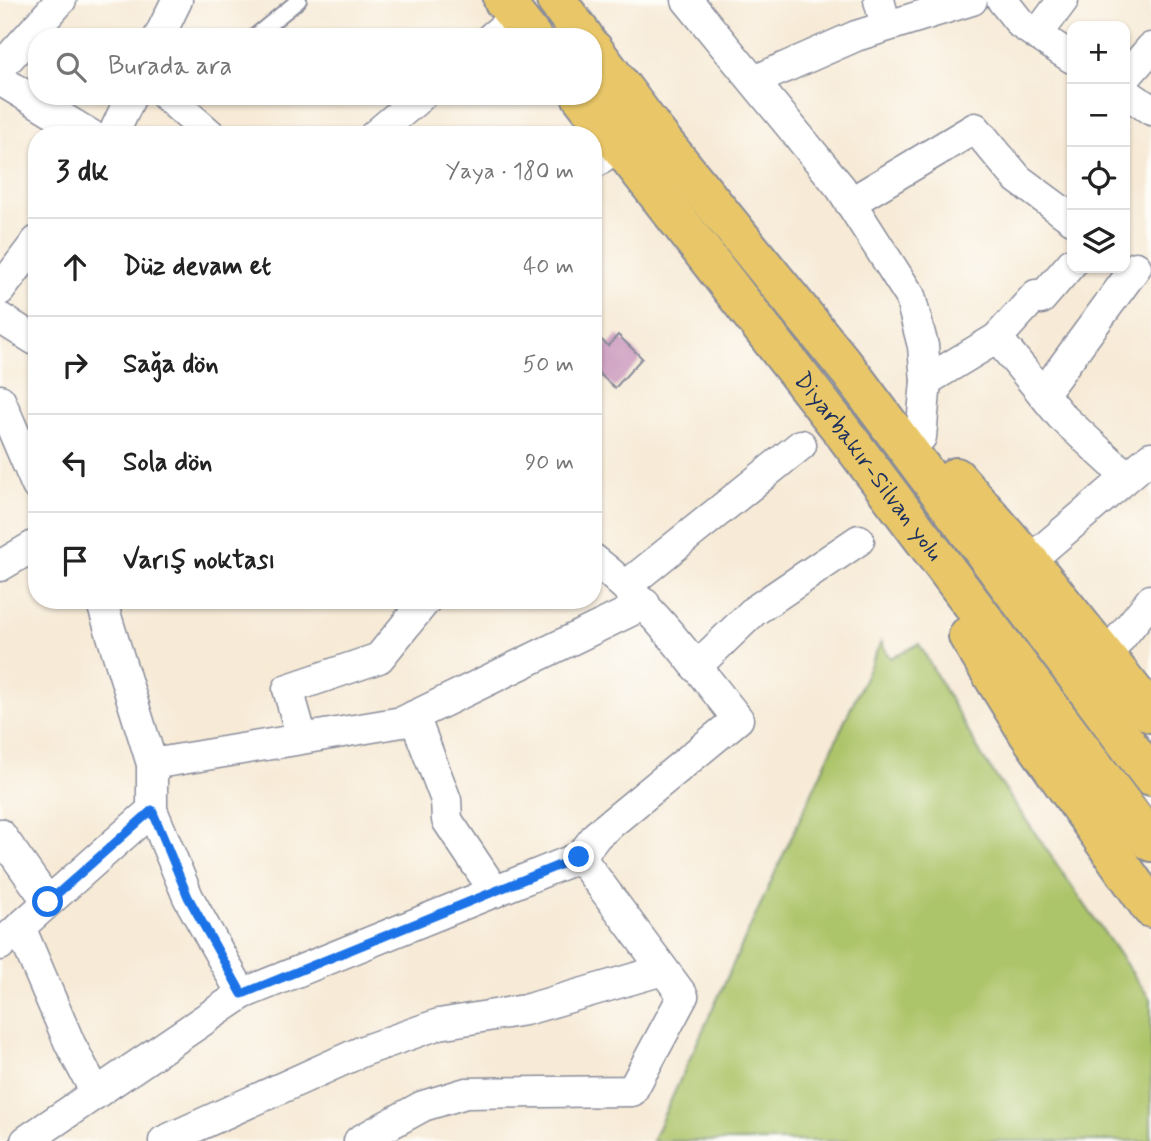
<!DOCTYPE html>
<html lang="tr">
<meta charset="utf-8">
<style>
body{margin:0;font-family:Mynerve,sans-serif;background:#f2f2f2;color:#222}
.controls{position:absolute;right:21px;top:21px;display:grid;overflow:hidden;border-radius:14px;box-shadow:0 2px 5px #0004}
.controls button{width:63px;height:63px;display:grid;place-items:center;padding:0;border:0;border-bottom:2px solid #e0e0e0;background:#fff;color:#222;font:35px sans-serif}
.stop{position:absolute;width:21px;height:21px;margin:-16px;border:5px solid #1a73e8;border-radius:50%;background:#fff}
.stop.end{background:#1a73e8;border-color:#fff;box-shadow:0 2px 7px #0008}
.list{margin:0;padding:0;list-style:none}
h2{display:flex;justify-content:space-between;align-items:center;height:91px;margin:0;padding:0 28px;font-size:30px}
h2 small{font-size:23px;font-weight:400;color:#767676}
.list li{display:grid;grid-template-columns:46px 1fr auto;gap:21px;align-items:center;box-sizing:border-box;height:98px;padding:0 28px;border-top:2px solid #e0e0e0}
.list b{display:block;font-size:26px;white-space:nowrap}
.list em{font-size:23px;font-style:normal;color:#767676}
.icon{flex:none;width:38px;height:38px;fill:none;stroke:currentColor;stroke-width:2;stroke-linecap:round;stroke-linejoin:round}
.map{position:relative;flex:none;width:1151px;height:1141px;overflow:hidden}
.search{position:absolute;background:#fff;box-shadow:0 2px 5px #0004;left:28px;top:28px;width:574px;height:77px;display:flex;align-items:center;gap:18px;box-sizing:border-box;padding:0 24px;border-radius:28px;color:#767676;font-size:26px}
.panel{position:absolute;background:#fff;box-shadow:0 2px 5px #0004;left:28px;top:126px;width:574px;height:483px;border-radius:28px}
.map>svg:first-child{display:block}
</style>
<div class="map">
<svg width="1151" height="1141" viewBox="0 0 1151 1141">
<rect width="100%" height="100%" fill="#fdfcf7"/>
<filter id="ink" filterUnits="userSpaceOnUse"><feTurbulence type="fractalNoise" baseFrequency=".0143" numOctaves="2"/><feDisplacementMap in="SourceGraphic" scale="14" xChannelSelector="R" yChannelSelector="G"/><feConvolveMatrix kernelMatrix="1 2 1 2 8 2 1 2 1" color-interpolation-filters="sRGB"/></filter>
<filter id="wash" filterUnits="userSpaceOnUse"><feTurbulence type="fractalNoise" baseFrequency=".00686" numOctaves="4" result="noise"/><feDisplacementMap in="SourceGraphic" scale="28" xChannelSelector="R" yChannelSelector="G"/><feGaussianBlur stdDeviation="1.57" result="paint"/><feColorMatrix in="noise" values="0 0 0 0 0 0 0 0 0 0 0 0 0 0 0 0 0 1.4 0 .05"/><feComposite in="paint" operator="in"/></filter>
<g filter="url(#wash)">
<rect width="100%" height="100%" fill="#f7ead6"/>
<polygon fill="#adc56a" stroke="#647a64" stroke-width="2" points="881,642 890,658 919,644 983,758 1151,1000 1151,1141 652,1141"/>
<g id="blocks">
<polygon fill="#c995bb" points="593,332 608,346 618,335 642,358 615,388 593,368"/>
</g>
</g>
<g filter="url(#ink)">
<use href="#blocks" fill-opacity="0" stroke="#898c9a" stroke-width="2"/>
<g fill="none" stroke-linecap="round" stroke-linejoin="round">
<g stroke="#898c9a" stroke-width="18">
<polyline id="lane" points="255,36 299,0"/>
</g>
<g stroke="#898c9a" stroke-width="33">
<g id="street">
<polyline points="687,0 841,188 910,296 923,346 926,381 921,437"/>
<polyline points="879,0 886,26"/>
<polyline points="1002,0 1021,24 1072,58"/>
<polyline points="1037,35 1063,0"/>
<polyline points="159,37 177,0"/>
<polyline points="492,37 516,17"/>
<polyline points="0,68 61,0"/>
<polyline points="1125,78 1151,48"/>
<polyline points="0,80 91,135"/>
<polyline points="754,81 856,36 972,0"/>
<polyline points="1125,92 1151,110"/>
<polyline points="166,96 211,135"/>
<polyline points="113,135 131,96"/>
<polyline points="375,135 421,96"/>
<polyline points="593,164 620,144"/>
<polyline points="850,203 975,128 1018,179 1072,219"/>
<polyline points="0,290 37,241"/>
<polyline points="0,318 37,341"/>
<polyline points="997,338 1061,416 1127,477"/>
<polyline points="926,381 997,338 1036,295 1041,299 1072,263"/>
<polyline points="1043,394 1136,267"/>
<polyline points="0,400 37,486"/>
<polyline points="1029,561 1151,457"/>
<polyline points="0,566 37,544"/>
<polyline points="627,585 801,445"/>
<polyline points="101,600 152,764 152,810 188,897 242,994"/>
<polyline points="1106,656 1151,600"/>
<polyline points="696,667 754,611 859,540"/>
<polyline points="414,716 446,800 447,820 495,892"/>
<polyline points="302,738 288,689 379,658 426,600"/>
<polyline points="152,764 402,722 645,604"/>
<polyline points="0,834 48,902"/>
<polyline points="20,927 70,1044 96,1093"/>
<polyline points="0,945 152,810"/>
<path d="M26,1141L242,994L580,857L597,835L738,719C692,662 651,603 593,559"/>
<polyline points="164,1141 363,1051 439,1024 525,1010 663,970"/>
<polyline points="359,1141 423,1106 466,1093 632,1091 683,996 580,857"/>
</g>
</g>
<g stroke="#898c9a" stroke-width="42">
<g id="highway">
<polyline points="503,0 532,37"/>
<polyline points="556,0 584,37"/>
<polyline points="593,49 656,133 849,371 1151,776"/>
<path id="s1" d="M581,96L840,428L1151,842"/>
<polyline points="956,477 1029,561 1151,713"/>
<polyline points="968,636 1028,733 1151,908"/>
</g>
</g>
<use href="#lane" stroke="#fff" stroke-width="14"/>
<use href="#street" stroke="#fff" stroke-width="30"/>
<use href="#highway" stroke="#e9c769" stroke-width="38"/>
</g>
</g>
<g fill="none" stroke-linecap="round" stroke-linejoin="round" filter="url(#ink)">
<polyline stroke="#1a73e8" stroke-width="9" points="48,902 152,810 188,897 242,994 579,857"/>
</g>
<g text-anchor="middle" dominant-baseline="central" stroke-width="7" stroke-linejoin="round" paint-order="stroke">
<g font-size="24" fill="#1b2f5e" stroke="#fdfcf7">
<text stroke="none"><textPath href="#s1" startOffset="469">Diyarbakır-Silvan yolu</textPath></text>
</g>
</g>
</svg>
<div class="controls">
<button>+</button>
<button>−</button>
<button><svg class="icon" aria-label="locate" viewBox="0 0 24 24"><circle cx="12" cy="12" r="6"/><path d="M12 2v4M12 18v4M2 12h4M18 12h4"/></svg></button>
<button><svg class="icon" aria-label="layers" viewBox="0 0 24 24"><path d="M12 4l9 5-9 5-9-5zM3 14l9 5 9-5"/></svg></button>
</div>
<div class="stop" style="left:48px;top:902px"></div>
<div class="stop end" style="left:579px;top:857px"></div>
<div class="search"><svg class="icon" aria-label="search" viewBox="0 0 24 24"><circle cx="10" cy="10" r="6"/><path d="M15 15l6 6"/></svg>Burada ara</div>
<section class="panel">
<h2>3 dk<small>Yaya · 180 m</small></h2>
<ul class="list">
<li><svg class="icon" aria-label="ahead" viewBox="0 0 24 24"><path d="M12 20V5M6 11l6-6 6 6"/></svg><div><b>Düz devam et</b></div><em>40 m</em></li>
<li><svg class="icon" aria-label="right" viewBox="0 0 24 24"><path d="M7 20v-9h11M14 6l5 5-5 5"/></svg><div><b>Sağa dön</b></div><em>50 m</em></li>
<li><svg class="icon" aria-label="left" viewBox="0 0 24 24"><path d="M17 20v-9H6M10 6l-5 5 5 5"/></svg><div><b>Sola dön</b></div><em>90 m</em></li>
<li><svg class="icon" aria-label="arrive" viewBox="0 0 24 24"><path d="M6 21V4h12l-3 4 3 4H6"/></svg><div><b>Varış noktası</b></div></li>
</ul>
</section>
</div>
